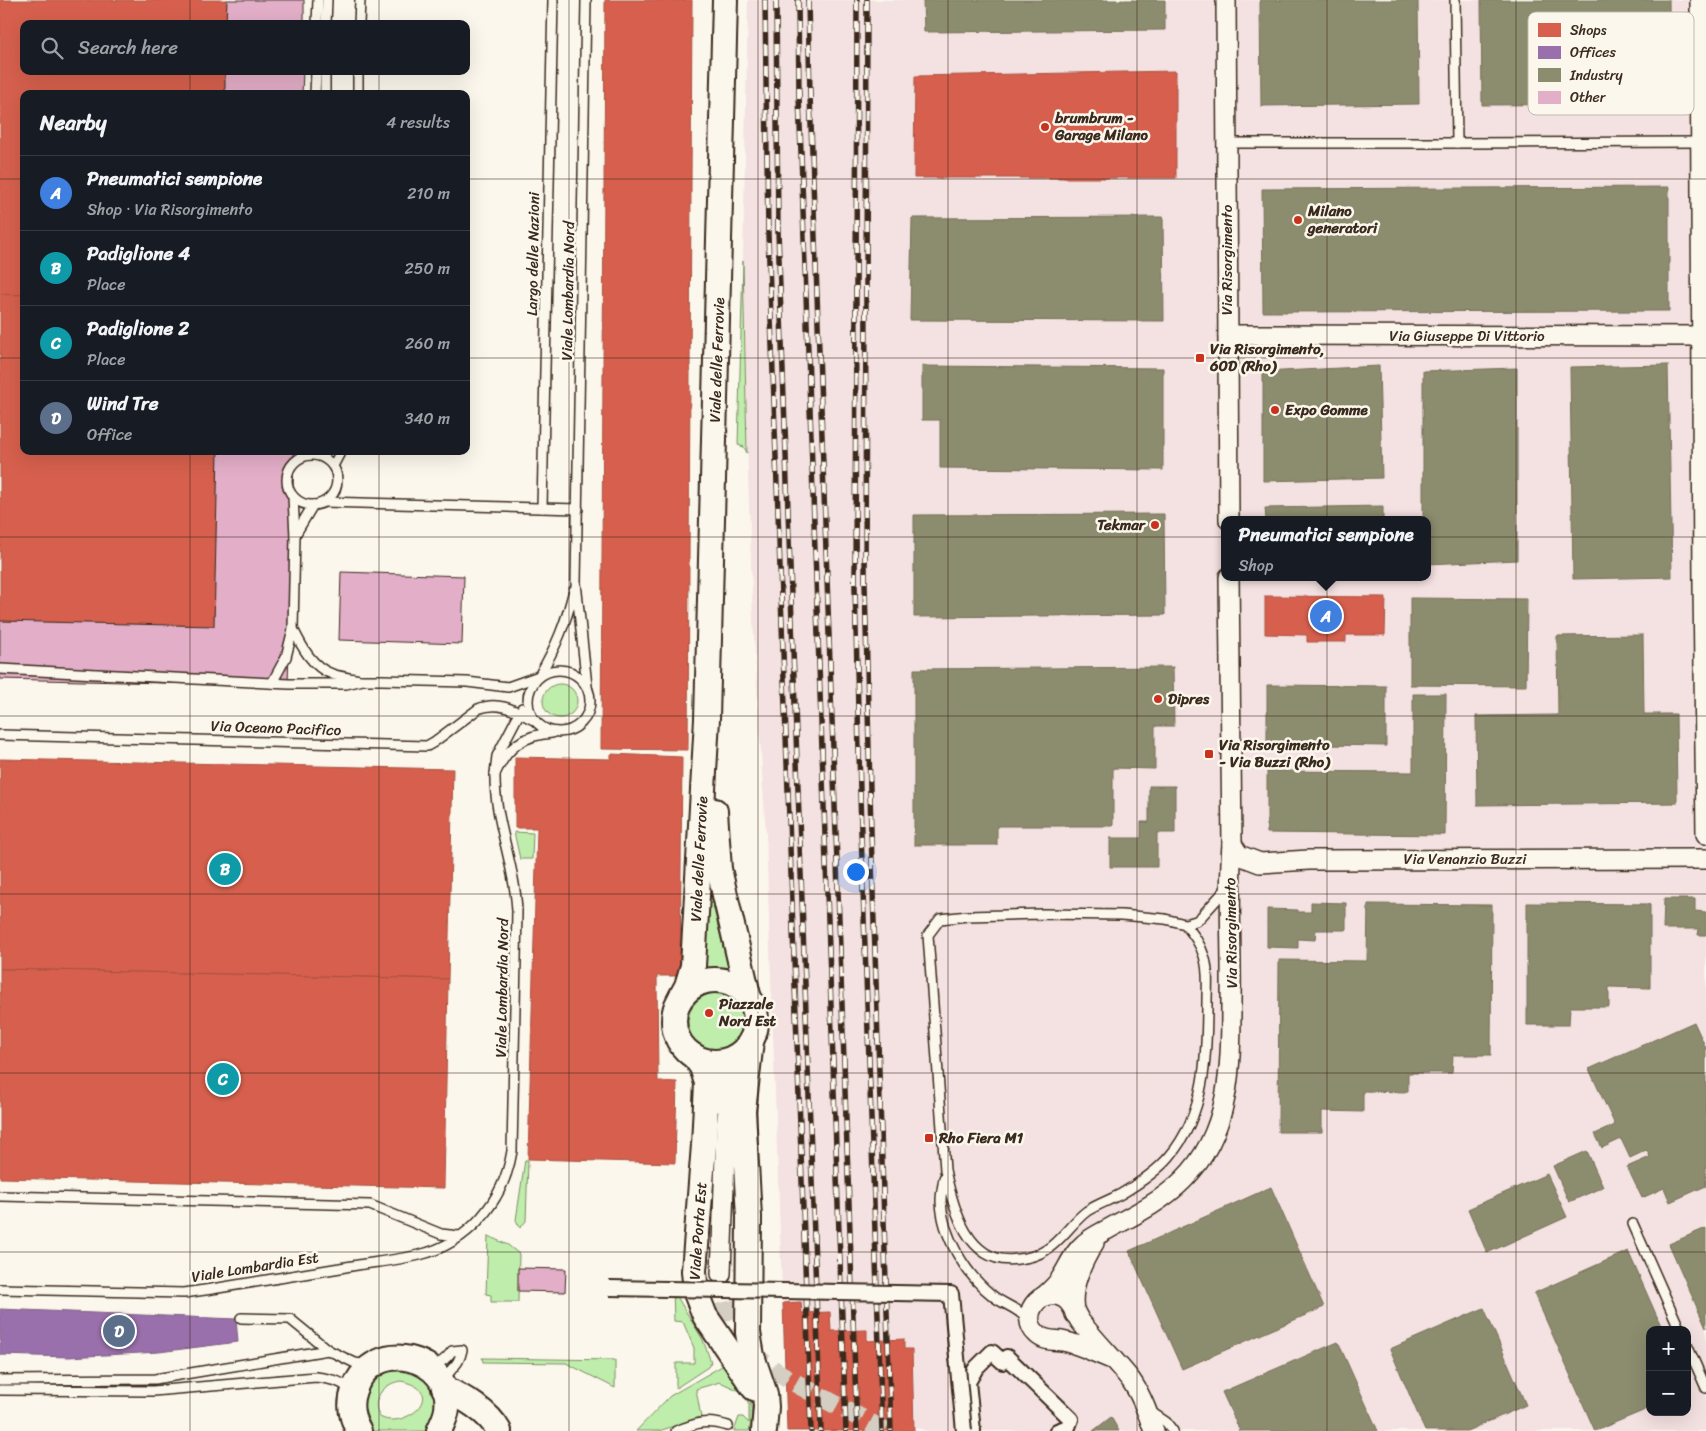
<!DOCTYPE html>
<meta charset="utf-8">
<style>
body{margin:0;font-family:Sriracha,sans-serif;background:#20242c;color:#f1f3f6}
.controls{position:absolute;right:15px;bottom:15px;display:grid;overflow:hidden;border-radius:10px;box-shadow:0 5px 20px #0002}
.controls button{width:45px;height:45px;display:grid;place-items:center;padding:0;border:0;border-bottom:1px solid #363941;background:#171b24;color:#f1f3f6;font:25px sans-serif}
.you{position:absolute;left:855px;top:871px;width:18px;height:18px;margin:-12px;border:4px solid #fff;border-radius:50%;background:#1a73e8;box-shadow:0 0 0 8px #1a73e833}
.badge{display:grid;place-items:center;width:32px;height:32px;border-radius:50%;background:#d93025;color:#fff;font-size:16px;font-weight:700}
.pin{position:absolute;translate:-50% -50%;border:2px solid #fff;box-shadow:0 1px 5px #0006}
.popup{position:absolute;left:1221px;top:516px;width:210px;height:65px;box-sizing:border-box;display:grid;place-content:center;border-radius:10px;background:#171b24;filter:drop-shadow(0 1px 4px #0005);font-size:16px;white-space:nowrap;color:#9ea1a6}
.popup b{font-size:19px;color:#f1f3f6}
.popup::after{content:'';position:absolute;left:50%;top:100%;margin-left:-10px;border:10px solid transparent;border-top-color:#171b24}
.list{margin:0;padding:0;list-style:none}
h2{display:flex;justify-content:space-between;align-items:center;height:65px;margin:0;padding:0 20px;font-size:21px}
h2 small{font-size:16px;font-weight:400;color:#9ea1a6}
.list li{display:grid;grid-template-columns:32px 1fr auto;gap:15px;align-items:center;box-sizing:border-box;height:75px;padding:0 20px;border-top:1px solid #363941}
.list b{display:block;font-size:19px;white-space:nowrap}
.list p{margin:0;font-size:16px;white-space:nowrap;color:#9ea1a6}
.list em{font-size:16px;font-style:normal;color:#9ea1a6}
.icon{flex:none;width:28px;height:28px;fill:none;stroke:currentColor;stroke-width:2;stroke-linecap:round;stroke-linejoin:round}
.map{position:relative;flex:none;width:1706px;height:1431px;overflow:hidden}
.search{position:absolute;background:#171b24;box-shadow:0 5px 20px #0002;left:20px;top:20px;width:450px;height:55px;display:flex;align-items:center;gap:12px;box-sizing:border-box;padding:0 18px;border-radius:10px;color:#9ea1a6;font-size:19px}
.panel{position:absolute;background:#171b24;box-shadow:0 5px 20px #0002;left:20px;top:90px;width:450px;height:365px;border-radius:10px}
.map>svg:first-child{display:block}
</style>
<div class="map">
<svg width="1706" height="1431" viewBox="0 0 1706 1431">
<rect width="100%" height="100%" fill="#fbf7ec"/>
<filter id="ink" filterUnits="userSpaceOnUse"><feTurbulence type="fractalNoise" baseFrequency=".02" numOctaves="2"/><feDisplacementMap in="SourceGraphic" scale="10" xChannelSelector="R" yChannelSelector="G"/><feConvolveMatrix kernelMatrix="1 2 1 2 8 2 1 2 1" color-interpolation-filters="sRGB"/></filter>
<g filter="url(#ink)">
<path fill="#f4e1e1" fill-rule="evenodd" d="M748,0H1706V1431H926L914,1426V1431H787L766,835L753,620L748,472L743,261ZM1225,520H1427V577H1225ZM1650,1330H1687V1412H1650Z"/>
<g fill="#bfedab" stroke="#7d8c64" fill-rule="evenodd">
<polygon points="743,261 747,453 744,447 738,445"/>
<circle cx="560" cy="701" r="17"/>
<polygon points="514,832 533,833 532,859 520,859"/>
<polygon points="703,865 729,971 718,968 703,970"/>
<circle cx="717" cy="1022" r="29"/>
<polygon points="525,1160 528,1160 526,1221 520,1228 516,1220"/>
<polygon points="488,1236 508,1245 519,1254 518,1302 491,1302 491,1295 486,1294"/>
<polygon points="673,1290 703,1340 711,1362 708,1367 676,1388 676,1363 694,1363 694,1348 683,1322 674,1321"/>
<polygon points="482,1358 615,1360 615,1388 566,1363 483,1362"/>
<path d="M722,1366C728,1371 735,1376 741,1382C752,1394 754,1415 749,1431H734L739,1417H743L749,1423V1405L744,1393L720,1382L696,1389L701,1417L659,1431H636L670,1396Z"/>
<path d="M391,1369L416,1372L432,1386L437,1406L431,1426L427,1431H373C354,1406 363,1381 391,1369ZM401,1381C452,1392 404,1431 380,1417C369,1400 384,1383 401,1381Z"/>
</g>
<g fill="#d6604d" stroke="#a8503f">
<polygon points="0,0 227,0 226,24 24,24 24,71 225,71 225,94 24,94 24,295 0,294"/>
<polygon points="605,0 692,0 688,750 601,749"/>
<polygon points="1176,71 1176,178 914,178 915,76"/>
<polygon points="0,294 24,295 24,451 218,451 214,626 0,621"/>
<polygon points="218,451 270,451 269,481 217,480"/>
<polygon points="1265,596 1386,597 1385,635 1346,635 1346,642 1307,642 1307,635 1265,634"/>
<polygon points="611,754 682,757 680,976 657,976 658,1081 677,1082 675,1163 528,1159 537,828 515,828 515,757 611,759"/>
<polygon points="0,759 453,769 448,979 0,969"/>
<polygon points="0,969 448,979 444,1188 0,1178"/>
<polygon points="801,1302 802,1313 830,1312 831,1331 867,1330 867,1341 904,1339 904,1349 912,1349 914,1431 787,1431 783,1303"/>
</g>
<polygon fill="#9970ab" stroke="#7d5b81" points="0,1309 236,1319 238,1342 159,1352 69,1357 0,1355"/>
<g fill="#8c8c6e" stroke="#746f56">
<polygon points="923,0 1165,0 1165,30 924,32"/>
<polygon points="1260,0 1418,0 1419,104 1261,106"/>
<polygon points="1481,0 1669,0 1670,104 1482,105"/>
<polygon points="1669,187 1669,311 1263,312 1262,189"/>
<polygon points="1163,217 1164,321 910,320 912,218"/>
<polygon points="1668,365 1672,577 1573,579 1570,367"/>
<polygon points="922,366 1163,368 1163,470 940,468 940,420 922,420"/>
<polygon points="1379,366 1382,478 1263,481 1263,372"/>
<polygon points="1517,368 1517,560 1427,564 1427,520 1423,520 1423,371"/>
<polygon points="1383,506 1383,520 1266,520 1265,508"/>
<polygon points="1164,514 1165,615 914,617 914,515"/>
<polygon points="1410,598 1527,599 1526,686 1410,685"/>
<polygon points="1643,635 1644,714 1676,714 1677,803 1477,805 1476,716 1558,715 1557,636"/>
<polygon points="1173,667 1174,726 1155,726 1155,769 1113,768 1113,826 997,826 997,845 914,845 914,669"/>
<polygon points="1267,685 1386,686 1386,746 1267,744"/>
<polygon points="1413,694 1446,694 1445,835 1267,833 1267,771 1413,772"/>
<polygon points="1149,786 1175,786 1175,833 1157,833 1157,867 1110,867 1110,838 1141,838 1141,822 1149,822"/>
<polygon points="1664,899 1695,899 1695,911 1706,912 1706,935 1698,935 1699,929 1663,929"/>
<polygon points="1311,902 1346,903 1346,930 1316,930 1315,940 1298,939 1298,948 1267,947 1267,909 1298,910 1298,912 1311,912"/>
<polygon points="1527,903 1650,904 1650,988 1609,987 1609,1007 1570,1007 1569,1025 1527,1025"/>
<polygon points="1368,904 1492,905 1491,1055 1453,1055 1452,1073 1408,1073 1408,1092 1363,1091 1363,1112 1322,1111 1322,1132 1278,1132 1279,960 1367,961"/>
<polygon points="1694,1022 1706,1048 1706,1186 1670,1202 1664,1188 1642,1198 1627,1167 1650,1157 1647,1150 1630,1158 1621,1139 1602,1148 1595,1134 1615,1125 1589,1069"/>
<polygon points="1587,1151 1603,1187 1569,1202 1553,1166"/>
<polygon points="1547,1174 1567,1217 1487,1253 1468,1209"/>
<polygon points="1271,1187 1324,1307 1182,1369 1129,1251"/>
<polygon points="1706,1228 1706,1328 1669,1244"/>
<polygon points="1628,1251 1663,1330 1650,1330 1650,1408 1595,1431 1534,1293"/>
<polygon points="1484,1308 1526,1405 1467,1431 1425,1431 1390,1349"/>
<polygon points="1338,1342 1378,1431 1240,1431 1222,1392"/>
<polygon points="1111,1417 1119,1431 1093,1431"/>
</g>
<g fill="#e3aec8" stroke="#3b2a1e">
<polygon points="227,0 304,0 304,24 226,24"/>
<polygon points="225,71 303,71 302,94 225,94"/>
<polygon points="218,451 294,451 288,686 0,679 0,621 214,626"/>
<polygon points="341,572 464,576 462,644 339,640"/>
<polygon points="518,1268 566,1269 565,1292 518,1291"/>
</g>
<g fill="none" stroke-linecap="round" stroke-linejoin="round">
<path stroke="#d5cec3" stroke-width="19" stroke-dasharray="19 9" stroke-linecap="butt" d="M721,1274C725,1342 758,1364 814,1393C838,1406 861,1418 885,1431"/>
<g stroke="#3b2a1e" stroke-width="12">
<g id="service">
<polyline points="586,0 576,583 587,686"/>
<polyline points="1455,0 1457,143 1700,142"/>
<polyline points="317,24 318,0"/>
<polyline points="326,24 327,0"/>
<polyline points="359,24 360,0"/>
<polyline points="315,94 316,71"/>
<polyline points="325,94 325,71"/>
<polyline points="358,94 358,71"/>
<polyline points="1227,143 1457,143"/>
<circle cx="312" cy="480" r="25"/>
<polyline points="333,466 341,451"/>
<polyline points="324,502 578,509"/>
<polyline points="542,508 553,0"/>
<polyline points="295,535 313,505"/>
<path d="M293,629C302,647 312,667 332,674C340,677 351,678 360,680"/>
<path d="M0,669L289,684H346L363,680H382L467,682L508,687L539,676C556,647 566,623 574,590"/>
<circle cx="559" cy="701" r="31"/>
<polyline points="272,683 286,657 293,629 295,536 293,497"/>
<path d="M522,708L497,756L495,774C507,748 522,735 552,733"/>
<path d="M0,735L427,746L434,742L478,709C498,700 516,711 534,720"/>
<path d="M1185,924C1193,934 1200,943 1204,956C1209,970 1207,987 1207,1001C1207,1054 1206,1114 1169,1157C1156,1172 1138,1184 1121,1194C1110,1200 1098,1204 1087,1211C1072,1222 1062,1240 1046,1250C1037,1256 1028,1258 1018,1259C968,1267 953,1208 945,1170L928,935L940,919L968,916L1042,914L1122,915L1165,919L1185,924L1196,921L1200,918L1228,887"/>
<path d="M944,1178C943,1185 941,1193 941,1201C942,1236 966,1275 993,1296C1004,1305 1019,1308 1028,1320"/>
<polyline points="0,1196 370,1205 441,1234 459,1236"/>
<polyline points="1633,1224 1680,1330"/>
<path d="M0,1289L184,1293L212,1289C255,1282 297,1275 340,1268C366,1263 393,1261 419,1255C469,1243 504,1201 512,1151L517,911C515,864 494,820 495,774"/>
<polyline points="241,1318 290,1319 328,1350 355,1363 366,1365"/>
<polyline points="1687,1345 1706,1388"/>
<path d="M430,1364C440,1365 446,1359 452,1351L462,1350C458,1369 450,1366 444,1381"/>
<polyline points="0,1380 155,1379 328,1350"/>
<path d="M0,1390L153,1391L316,1377C329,1379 346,1381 351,1393"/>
<polyline points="1151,1412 1166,1422 1173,1431"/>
<path d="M676,1431C696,1423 706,1419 728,1426"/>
</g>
</g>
<g stroke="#3b2a1e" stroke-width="18">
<polyline id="pedestrian" points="973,1431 968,1382 976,1368 992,1352 1003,1362 1007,1357 1071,1419 1068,1427 1057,1431"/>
</g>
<g stroke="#3b2a1e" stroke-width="22">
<g id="minor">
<polyline points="1226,0 1229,520"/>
<polyline points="1700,0 1703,585 1706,834"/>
<polyline points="1228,335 1706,336"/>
<polyline points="1232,844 1239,855 1260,863 1309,860 1706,859"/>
<polyline points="707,1061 717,1072 722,1103"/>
<polyline points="721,1274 726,1127 733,1071 743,1051"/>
<path d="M1043,1297C1050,1291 1056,1286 1061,1278C1069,1266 1073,1253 1084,1244C1092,1237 1101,1233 1110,1228C1136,1214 1162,1201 1183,1180C1231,1133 1231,1066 1231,1003C1232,950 1228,897 1232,844L1229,577"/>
<path d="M1075,1314C1068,1291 1082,1262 1094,1243"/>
<path d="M1112,1359C1095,1353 1080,1344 1062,1341C1053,1340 1044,1341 1037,1334C1018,1317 1039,1286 1062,1297C1072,1301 1074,1312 1080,1321C1095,1341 1114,1359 1130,1379C1141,1394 1148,1414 1154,1431"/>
</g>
</g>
<g stroke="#3b2a1e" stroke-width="28">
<g id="tertiary">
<polyline points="715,811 719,869 748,995"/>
<circle cx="715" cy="1021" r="41"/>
<polyline points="681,997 687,986 693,966 707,719 725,0"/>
<polyline points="751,1041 743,1111 749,1217 748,1333 752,1356 765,1394 766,1407 764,1431"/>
<polyline points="694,1056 702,1067 707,1083 704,1145 694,1271 696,1293 705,1316 754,1388"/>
<path d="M444,1388C464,1398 488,1411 499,1431"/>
<path d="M359,1431C351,1418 349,1404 354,1390C373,1335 454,1356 447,1409C446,1417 442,1424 439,1431"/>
</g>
</g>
<use href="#service" stroke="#fbf7ec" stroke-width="9"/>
<use href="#pedestrian" stroke="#fbf7ec" stroke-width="14"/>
<use href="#minor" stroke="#fbf7ec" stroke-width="19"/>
<use href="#tertiary" stroke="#fbf7ec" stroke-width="24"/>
<g stroke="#3b2a1e" stroke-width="5.5">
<g id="rail">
<polyline points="765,0 768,234 811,1431"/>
<polyline points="776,0 778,231 821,1431"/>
<polyline points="798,0 799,96 846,1431"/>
<polyline points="808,0 810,95 857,1431"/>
<polyline points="857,0 855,587 861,832 882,1431"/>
<polyline points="867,0 865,583 871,832 891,1431"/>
</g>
</g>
<use href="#rail" stroke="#fbf7ec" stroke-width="4" stroke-dasharray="11" stroke-linecap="butt"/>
<g stroke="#3b2a1e" stroke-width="18" stroke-linecap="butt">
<polyline id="pedestrian-bridge" points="609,1288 951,1294 964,1431"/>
</g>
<use href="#pedestrian-bridge" stroke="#fbf7ec" stroke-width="14"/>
</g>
</g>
<path fill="none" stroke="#3b2a1e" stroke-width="1" stroke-opacity="0.55" d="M190,0V24M379,0V24M569,0V1431M758,0V1431M948,0V1431M1137,0V1431M1327,0V1431M1516,0V1431M190,71V94M379,71V94M0,179H24M466,179H1706M0,358H24M466,358H1706M190,451V1431M379,451V1431M0,537H1706M0,716H1706M0,894H1706M0,1073H1706M0,1252H1706"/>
<g fill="#c8321e" stroke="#fbf7ec" stroke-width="2">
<circle cx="1045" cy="127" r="5"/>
<circle cx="1298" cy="220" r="5"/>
<rect x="1195" y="353" width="10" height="10" rx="2.5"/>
<circle cx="1275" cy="410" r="5"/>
<circle cx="1155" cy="525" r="5"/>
<circle cx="1158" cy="699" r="5"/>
<rect x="1204" y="749" width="10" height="10" rx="2.5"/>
<circle cx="709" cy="1013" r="5"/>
<rect x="924" y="1133" width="10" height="10" rx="2.5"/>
</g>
<g text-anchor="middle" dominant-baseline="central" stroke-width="5" stroke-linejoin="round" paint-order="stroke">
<g font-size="15" font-weight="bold" fill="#3b2a1e" stroke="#fbf7ec" text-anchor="start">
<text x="1055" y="118">brumbrum -<tspan x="1055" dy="17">Garage Milano</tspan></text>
<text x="1308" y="211">Milano<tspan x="1308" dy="17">generatori</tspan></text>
<text x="1210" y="349">Via Risorgimento,<tspan x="1210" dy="17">60D (Rho)</tspan></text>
<text x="1285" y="410">Expo Gomme</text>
<text x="1145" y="525" text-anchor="end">Tekmar</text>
<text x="1168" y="699">Dipres</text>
<text x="1219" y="745">Via Risorgimento<tspan x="1219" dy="17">- Via Buzzi (Rho)</tspan></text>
<text x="719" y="1004">Piazzale<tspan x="719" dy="17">Nord Est</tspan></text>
<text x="939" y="1138">Rho Fiera M1</text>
</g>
<g font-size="15" fill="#3b2a1e" stroke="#fbf7ec">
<text transform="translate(533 254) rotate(-89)">Largo delle Nazioni</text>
<text transform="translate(1227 260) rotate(-90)">Via Risorgimento</text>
<text transform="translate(568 291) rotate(-89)">Viale Lombardia Nord</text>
<text x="1467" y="336">Via Giuseppe Di Vittorio</text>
<text transform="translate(717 360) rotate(-88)">Viale delle Ferrovie</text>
<text transform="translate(276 728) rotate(2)">Via Oceano Pacifico</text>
<text transform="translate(699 859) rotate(-87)">Viale delle Ferrovie</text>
<text x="1465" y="859">Via Venanzio Buzzi</text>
<text transform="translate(1231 933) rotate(-91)">Via Risorgimento</text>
<text transform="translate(502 988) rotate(-89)">Viale Lombardia Nord</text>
<text transform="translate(698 1231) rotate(-86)">Viale Porta Est</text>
<text transform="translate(255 1267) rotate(-9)">Viale Lombardia Est</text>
</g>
</g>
<rect x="1528" y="12" width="166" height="103" rx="8" fill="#fbf7ec" stroke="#c1baae" stroke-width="1"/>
<rect x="1538" y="23" width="23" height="14" fill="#d6604d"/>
<rect x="1538" y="46" width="23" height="13" fill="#9970ab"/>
<rect x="1538" y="68" width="23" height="14" fill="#8c8c6e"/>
<rect x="1538" y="91" width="23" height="13" fill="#e3aec8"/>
<g font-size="14" fill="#3b2a1e">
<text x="1570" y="35">Shops</text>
<text x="1570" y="57">Offices</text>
<text x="1570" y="80">Industry</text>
<text x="1570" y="102">Other</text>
</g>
</svg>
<div class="controls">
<button>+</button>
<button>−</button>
</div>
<div class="you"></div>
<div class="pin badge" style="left:1326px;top:616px;background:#3f7fe0">A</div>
<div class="popup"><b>Pneumatici sempione</b>Shop</div>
<div class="pin badge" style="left:225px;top:869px;background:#0f9aa8">B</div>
<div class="pin badge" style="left:223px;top:1079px;background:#0f9aa8">C</div>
<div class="pin badge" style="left:119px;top:1331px;background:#5c6f8a">D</div>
<div class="search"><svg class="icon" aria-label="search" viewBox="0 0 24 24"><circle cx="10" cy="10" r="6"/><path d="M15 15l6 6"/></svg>Search here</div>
<section class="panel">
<h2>Nearby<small>4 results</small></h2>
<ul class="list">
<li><span class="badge" style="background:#3f7fe0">A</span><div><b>Pneumatici sempione</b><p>Shop · Via Risorgimento</p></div><em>210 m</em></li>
<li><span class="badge" style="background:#0f9aa8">B</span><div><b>Padiglione 4</b><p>Place</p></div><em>250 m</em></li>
<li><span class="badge" style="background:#0f9aa8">C</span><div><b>Padiglione 2</b><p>Place</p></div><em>260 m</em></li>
<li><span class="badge" style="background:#5c6f8a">D</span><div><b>Wind Tre</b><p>Office</p></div><em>340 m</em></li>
</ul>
</section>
</div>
